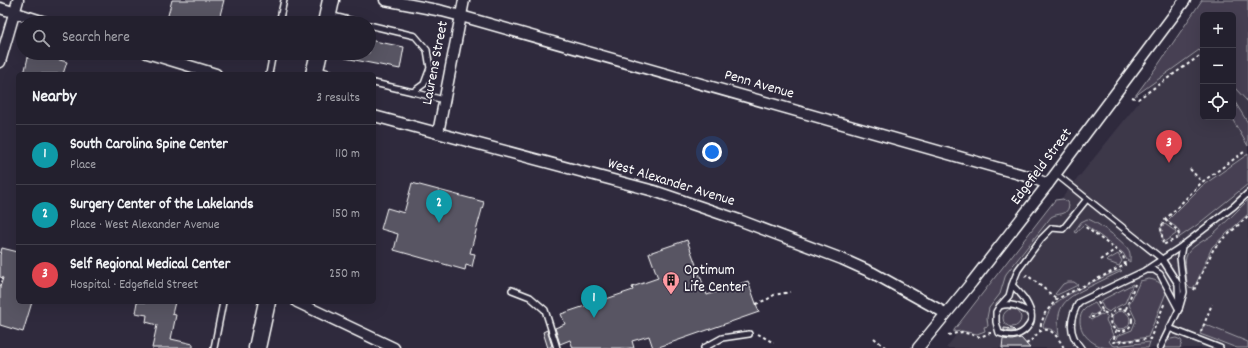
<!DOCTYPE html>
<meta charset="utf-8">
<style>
body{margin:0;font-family:Dekko,sans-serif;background:#2b2836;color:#f1f3f6}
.controls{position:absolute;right:12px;top:12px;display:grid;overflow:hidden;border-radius:6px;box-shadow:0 4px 16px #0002}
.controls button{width:36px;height:36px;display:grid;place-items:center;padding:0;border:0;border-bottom:1px solid #403e4a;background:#23202e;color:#f1f3f6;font:20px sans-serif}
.you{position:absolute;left:712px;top:152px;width:14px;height:14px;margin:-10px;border:3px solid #fff;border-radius:50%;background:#1a73e8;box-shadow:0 0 0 6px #1a73e833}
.badge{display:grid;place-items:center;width:26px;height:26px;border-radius:50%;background:#2563eb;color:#fff;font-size:13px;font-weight:700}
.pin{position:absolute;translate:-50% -33px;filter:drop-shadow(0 1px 2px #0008)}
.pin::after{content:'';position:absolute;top:21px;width:14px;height:12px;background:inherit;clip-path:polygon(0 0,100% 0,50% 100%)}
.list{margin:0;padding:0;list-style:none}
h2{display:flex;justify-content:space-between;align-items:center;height:52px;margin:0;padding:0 16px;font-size:17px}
h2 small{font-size:13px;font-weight:400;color:#a3a3aa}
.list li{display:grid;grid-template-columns:26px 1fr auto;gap:12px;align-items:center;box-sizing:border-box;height:60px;padding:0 16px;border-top:1px solid #403e4a}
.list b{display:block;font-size:15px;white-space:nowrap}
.list p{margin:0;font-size:13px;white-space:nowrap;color:#a3a3aa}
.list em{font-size:13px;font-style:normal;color:#a3a3aa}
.icon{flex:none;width:22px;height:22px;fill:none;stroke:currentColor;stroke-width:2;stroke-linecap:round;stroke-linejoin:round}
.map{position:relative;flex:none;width:1248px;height:348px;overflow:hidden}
.search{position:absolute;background:#23202e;box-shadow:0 4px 16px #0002;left:16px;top:16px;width:360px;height:44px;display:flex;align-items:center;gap:10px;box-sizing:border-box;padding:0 14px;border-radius:22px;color:#a3a3aa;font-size:15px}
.panel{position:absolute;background:#23202e;box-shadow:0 4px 16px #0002;left:16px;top:72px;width:360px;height:232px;border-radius:6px}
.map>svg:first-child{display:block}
</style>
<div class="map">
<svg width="1248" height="348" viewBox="0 0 1248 348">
<rect width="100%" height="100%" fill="#2f2a3d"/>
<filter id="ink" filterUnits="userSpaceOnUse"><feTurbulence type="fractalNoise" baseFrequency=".025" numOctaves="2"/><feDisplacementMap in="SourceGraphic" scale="8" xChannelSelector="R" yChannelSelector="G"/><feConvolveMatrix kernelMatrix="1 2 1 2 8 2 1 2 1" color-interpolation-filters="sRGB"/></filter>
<g filter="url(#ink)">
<path fill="#3c3749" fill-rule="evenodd" d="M1248,0V348H946L1053,209L1135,107L1206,9ZM1203,15H1233V117H1203Z"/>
<g fill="#464152" stroke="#a2a0a8">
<polygon points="1202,0 1248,0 1248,102 1233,86 1233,15 1203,15 1203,54 1199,50 1135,96 1158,65"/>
<polygon points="1233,99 1248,123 1248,146 1231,117 1233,117"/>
<polygon points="1248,154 1248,184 1197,225 1177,239 1180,233 1176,227 1167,221 1202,186"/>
<path d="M1063,199L1067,202L1069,206C1066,217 1059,212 1051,217L1006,274L1000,294L989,308L987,318L988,326L984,327L985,331L977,334L962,331L954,332V330L1055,200Z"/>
<path d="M1248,200V214L1212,247L1196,284L1193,288L1189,287L1187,285C1187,277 1184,265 1186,257C1189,247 1204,241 1212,235C1224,224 1236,212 1248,200Z"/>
<path d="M1087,219C1095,220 1124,242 1128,249C1131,253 1130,257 1130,262L1127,260L1123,253L1084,224L1076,233L1074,232L1081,222Z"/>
<polygon points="1165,224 1175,231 1176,234 1164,242 1160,228"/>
<polygon points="1118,254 1122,261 1119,266 1106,261"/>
<path d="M1121,270L1122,271C1111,276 1101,281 1091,286C1065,298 1055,305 1059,336C1055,330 1051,329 1044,328L1043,326C1046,318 1048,311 1055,304C1063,295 1108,274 1121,270Z"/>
<path d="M1149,279C1157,280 1164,284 1166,293L1148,337L1115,342L1117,336L1132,330L1136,320L1129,305L1140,281Z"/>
<polygon points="1068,282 1074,282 1078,285 1057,295 1055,294 1063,284"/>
<polygon points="1133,284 1125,303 1111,310 1109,312 1104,309 1100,301"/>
<path d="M1095,303L1100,311L1094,315L1091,314L1089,318L1091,320L1101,314L1108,317L1106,320L1113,335L1109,341L1111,344L1115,346L1150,342L1148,348C1135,348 1120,348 1107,348C1094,346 1080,335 1080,321C1080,311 1086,307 1095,303Z"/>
<circle cx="1012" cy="318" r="9"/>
<circle cx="1121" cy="320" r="9"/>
<polygon points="1204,324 1248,342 1248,348 1237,348 1200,334"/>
<polygon points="1171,339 1176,338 1181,340 1182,342 1180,348 1162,348 1165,342"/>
</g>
<g fill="#595564" stroke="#fff">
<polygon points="172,0 224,0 218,23 166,23"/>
<polygon points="369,40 404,47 400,69 345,58 345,53 369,53"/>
<polygon points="29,53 34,53 67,62 63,74 24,74"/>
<polygon points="412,183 484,202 470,253 475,254 472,267 466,265 465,270 394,250 398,234 381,229 387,208 404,213"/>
<polygon points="687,240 707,295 748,281 759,312 656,348 653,348 649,336 632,341 634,348 573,348 570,340 560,344 555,328 565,324 561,314 633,290 632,287 658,278 649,253"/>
<polygon points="2,248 18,252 18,302 32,302 23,332 0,325 0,287 3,278 0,277 0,255"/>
<polygon points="137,302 175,302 172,314 176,315 171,339 193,344 193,348 152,348 157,325 146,322 147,315 135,313"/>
<polygon points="1004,328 1013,329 1015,331 1004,331"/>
<polygon points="547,330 552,346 548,348 543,332"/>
<polygon points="1021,338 1030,348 1002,348 1003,339 1012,340"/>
</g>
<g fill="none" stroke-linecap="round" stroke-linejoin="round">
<g stroke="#fff" stroke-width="8">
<g id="service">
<polyline points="329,15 361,23"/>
<polyline points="279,23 284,0"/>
<polyline points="369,25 415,36 427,50 430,68 424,84 413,92 374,83"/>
<polyline points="318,70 333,74"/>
<polyline points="269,74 273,53"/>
<polyline points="413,92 444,100"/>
<polyline points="1056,174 1162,259 1178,284 1179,309"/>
<polyline points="1146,270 1154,270 1160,274 1178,308"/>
<path d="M1012,285C1020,293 1028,301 1031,313C1032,318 1032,321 1029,325C1022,336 1011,338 999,333L996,322V312L999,307L1009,296L1012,285L1018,270L1041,239L1052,228L1063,229L1087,199"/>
<polyline points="512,290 530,297 545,310 557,348"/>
<path d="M1000,306C1012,302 1021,308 1031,313"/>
<polyline points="1169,328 1220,348"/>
<polyline points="214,348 223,302"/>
<polyline points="704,348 722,338 749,334"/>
<path d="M1081,348C1068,333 1069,319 1079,302L1144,271L1182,246L1234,206L1248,193"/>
<polyline points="1160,348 1179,309 1184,292 1180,258 1182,246"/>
</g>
</g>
<g stroke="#fff" stroke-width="13">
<g id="minor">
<polyline points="385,0 442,11 461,16 1030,177 1048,184"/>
<polyline points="0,8 48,23"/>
<polyline points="147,53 216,74"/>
<polyline points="0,62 18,0"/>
<polyline points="374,116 654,191 739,220 842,259 873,273 945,313"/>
<polyline points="438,133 464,0"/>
<polyline points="297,302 394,348"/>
<polyline points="918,348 972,282 1048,184 1185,0"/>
</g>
</g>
<g stroke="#fff" stroke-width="19">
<g id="primary">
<polyline points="326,23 331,0"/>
<polyline points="314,74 319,53"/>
<polyline points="257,348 267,302"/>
</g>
</g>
<g stroke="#fff" stroke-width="2" stroke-dasharray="3 3" stroke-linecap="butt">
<polyline points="1132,97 1138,99 1201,55"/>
<polyline points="1190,169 1202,182"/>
<polyline points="1165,220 1177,230 1179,235 1176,239 1163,245 1161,227 1165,220 1202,182 1244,152"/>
<polyline points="1100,260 1116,249"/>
<polyline points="1025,277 1027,275 1057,299"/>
<polyline points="1194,290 1214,248 1248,216"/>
<polyline points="1098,302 1103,312 1110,315"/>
<polyline points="756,304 768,299 774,295 790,292"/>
<circle cx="1121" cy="320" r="11"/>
<polyline points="1126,309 1135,284"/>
<polyline points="1091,317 1093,317 1103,311"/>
<polyline points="1116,330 1113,342 1150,339 1165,302"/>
<polyline points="1040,332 1041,324 1045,313 1057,299 1125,265 1123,255 1084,226"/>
<polyline points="1201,332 1212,304"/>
<polyline points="758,334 772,342 774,342"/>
<polyline points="948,335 962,332 980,337 990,333 991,333"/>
<polyline points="874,338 886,348"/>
<path d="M1026,344C1032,341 1034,337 1038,333C1050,323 1059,339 1064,348"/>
</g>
<use href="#service" stroke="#2f2a3d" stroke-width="5"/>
<use href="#minor" stroke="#2f2a3d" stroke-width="10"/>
<use href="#primary" stroke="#2f2a3d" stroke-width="16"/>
</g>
</g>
<defs>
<g id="building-pin" transform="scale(0.9)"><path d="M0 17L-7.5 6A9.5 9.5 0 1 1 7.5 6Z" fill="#ff9aa2" stroke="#2f2a3d"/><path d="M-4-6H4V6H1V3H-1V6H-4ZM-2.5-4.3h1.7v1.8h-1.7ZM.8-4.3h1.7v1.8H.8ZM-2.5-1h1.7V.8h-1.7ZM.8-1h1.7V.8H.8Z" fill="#111"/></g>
</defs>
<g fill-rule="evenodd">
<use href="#building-pin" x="671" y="280"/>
</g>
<g text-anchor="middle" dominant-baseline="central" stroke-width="3.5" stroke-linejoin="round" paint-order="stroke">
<g font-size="15" fill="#fff" stroke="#2f2a3d">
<text transform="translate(436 63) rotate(-79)">Laurens Street</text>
<text transform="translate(759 85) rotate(16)">Penn Avenue</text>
<text transform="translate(1042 167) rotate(-53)">Edgefield Street</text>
<text transform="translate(671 183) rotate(17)">West Alexander Avenue</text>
</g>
<g font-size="15" fill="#fff" stroke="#2f2a3d" text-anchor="start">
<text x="684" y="271">Optimum<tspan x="684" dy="17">Life Center</tspan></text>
</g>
</g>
</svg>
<div class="controls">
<button>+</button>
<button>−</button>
<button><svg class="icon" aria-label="locate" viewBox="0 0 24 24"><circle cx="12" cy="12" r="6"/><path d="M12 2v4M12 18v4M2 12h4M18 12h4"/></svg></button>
</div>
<div class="you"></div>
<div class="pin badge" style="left:594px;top:318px;background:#0f9aa8">1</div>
<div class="pin badge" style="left:439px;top:223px;background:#0f9aa8">2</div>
<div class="pin badge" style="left:1169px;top:163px;background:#e0444e">3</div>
<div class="search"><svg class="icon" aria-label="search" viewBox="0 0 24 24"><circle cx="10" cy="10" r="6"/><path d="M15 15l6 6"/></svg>Search here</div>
<section class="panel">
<h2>Nearby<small>3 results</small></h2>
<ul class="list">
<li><span class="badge" style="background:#0f9aa8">1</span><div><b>South Carolina Spine Center</b><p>Place</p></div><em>110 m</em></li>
<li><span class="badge" style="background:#0f9aa8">2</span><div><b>Surgery Center of the Lakelands</b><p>Place · West Alexander Avenue</p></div><em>150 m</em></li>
<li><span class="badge" style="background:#e0444e">3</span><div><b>Self Regional Medical Center</b><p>Hospital · Edgefield Street</p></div><em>250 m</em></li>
</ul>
</section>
</div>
